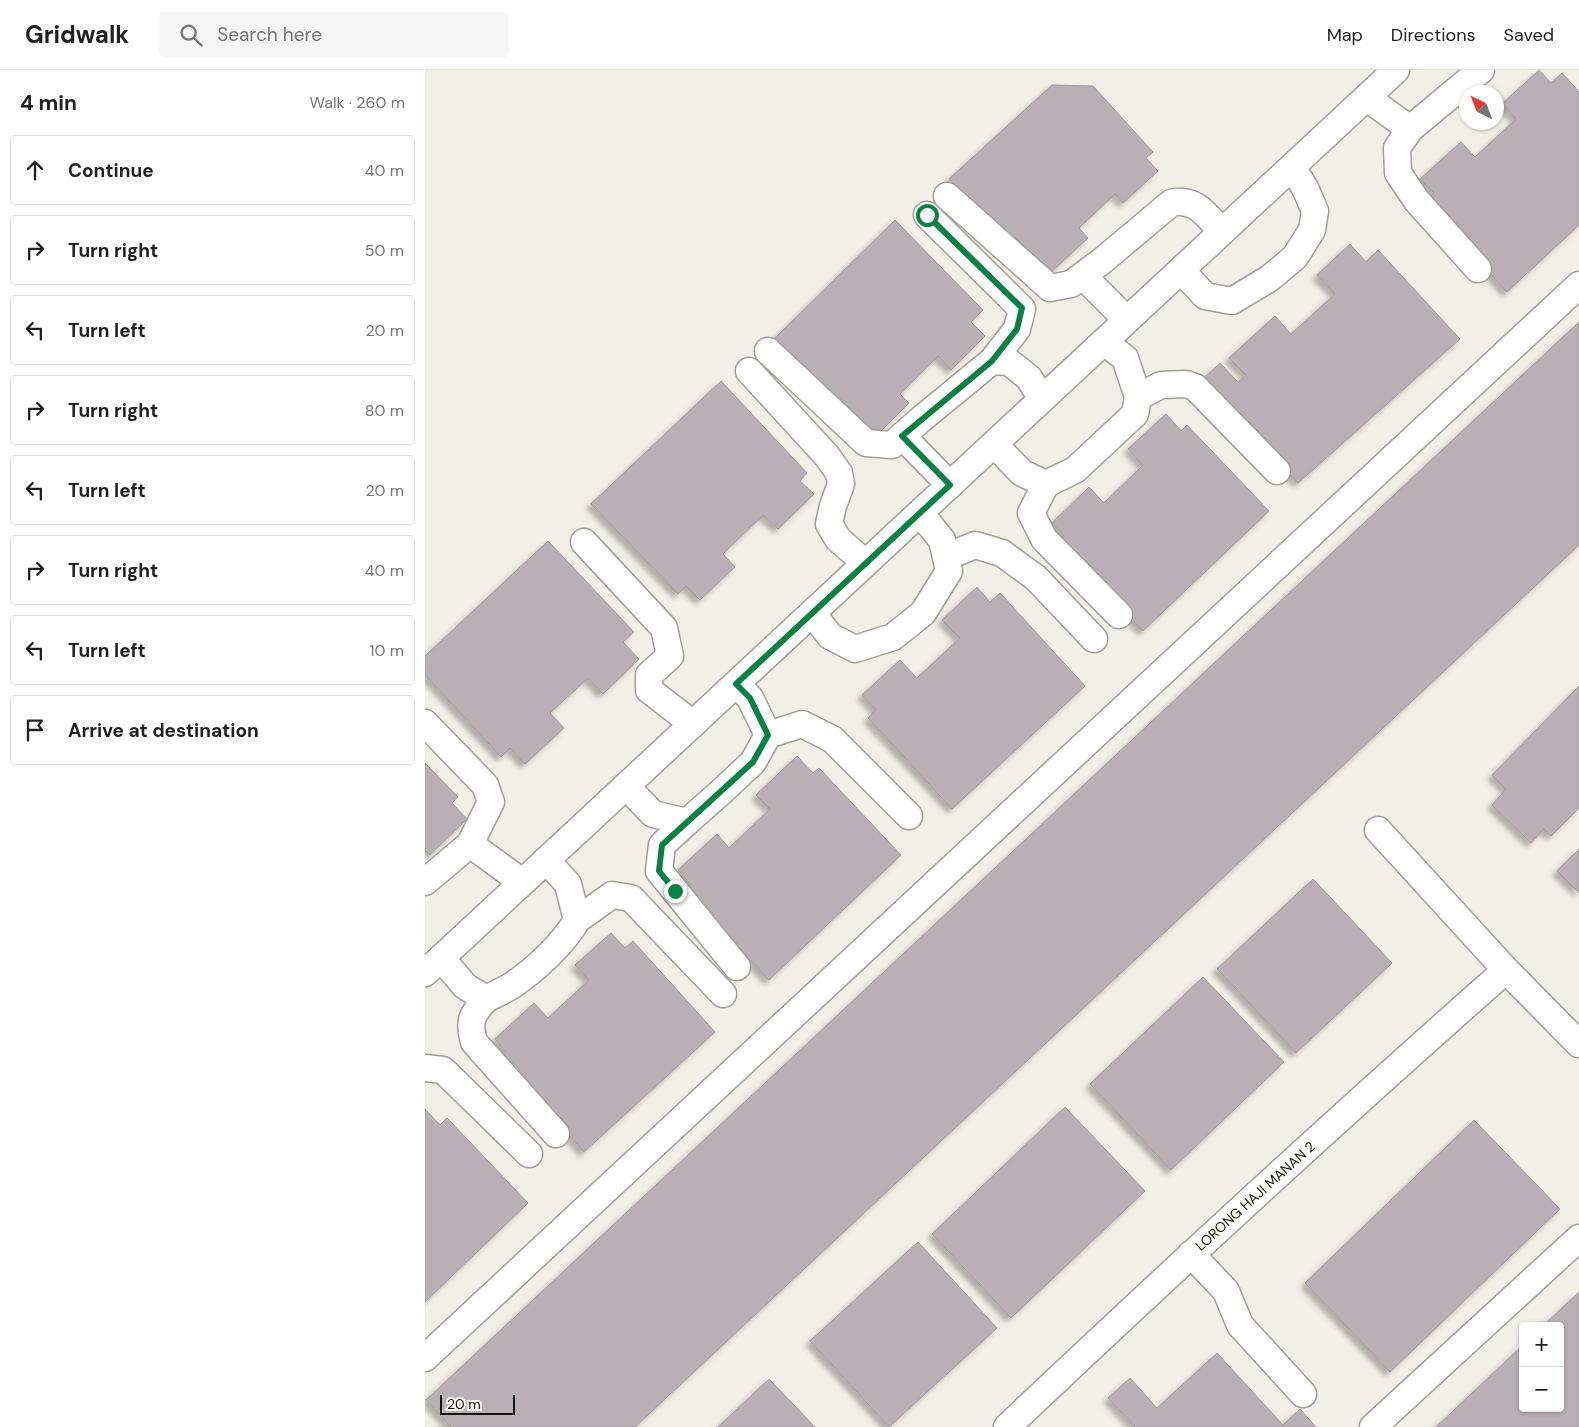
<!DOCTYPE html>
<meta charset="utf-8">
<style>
body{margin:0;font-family:"DM Sans",sans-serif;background:#f6f6f6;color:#202124}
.controls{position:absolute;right:15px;bottom:15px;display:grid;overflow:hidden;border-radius:5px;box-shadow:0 1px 4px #0004}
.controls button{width:45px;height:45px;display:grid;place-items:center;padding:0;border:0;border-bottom:1px solid #e0e0e0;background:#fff;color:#202124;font:25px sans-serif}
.compass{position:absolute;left:1034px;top:15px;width:45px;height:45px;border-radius:50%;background:#fff;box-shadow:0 1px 4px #0004;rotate:317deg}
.scale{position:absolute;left:15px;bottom:12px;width:75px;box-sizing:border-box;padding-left:5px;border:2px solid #12120e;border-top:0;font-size:14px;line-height:18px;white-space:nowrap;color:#12120e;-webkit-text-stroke:4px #fefdf3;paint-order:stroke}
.stop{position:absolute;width:15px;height:15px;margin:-11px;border:4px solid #0b8043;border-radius:50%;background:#fff}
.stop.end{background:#0b8043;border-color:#fff;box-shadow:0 1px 5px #0008}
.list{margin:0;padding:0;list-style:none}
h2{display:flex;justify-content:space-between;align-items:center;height:65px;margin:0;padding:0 20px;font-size:21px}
h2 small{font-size:16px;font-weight:400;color:#757577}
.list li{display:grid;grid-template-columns:32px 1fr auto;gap:15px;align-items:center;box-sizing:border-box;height:70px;margin:0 10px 10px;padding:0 10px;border:1px solid #e0e0e0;border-radius:5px}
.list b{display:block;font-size:19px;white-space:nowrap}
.list em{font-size:16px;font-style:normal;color:#757577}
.icon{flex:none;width:28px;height:28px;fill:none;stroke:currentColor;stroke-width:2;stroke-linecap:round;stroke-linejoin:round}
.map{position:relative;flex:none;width:1154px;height:1357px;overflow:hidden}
header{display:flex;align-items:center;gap:30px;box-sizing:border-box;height:70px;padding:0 25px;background:#fff;border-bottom:1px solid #e0e0e0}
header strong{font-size:24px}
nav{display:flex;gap:28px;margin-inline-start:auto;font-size:18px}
.search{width:350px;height:45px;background:#f6f6f6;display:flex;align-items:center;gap:12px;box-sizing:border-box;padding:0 18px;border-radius:5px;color:#757577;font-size:19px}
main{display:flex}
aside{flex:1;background:#fff}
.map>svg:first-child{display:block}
</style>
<header>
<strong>Gridwalk</strong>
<div class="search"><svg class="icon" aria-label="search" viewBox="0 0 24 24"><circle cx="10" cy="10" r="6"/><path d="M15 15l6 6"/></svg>Search here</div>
<nav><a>Map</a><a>Directions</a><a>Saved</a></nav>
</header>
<main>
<aside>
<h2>4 min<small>Walk · 260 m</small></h2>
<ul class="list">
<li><svg class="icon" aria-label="ahead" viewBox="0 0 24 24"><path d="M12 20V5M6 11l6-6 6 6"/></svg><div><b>Continue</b></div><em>40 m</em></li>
<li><svg class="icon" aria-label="right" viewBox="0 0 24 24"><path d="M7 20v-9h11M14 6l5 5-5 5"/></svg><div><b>Turn right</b></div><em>50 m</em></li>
<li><svg class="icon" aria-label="left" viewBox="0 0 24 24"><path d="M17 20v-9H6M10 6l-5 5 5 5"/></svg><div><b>Turn left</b></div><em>20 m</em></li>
<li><svg class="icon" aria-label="right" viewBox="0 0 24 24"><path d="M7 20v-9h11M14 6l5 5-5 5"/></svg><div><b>Turn right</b></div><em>80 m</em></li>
<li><svg class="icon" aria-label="left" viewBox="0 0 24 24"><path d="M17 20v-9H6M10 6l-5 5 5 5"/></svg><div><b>Turn left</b></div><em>20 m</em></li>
<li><svg class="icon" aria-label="right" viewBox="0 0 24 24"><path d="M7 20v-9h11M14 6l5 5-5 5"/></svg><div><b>Turn right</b></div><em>40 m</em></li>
<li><svg class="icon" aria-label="left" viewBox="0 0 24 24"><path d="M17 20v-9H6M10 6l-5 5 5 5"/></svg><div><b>Turn left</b></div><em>10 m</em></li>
<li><svg class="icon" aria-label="arrive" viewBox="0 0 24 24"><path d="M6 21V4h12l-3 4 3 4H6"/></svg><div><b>Arrive at destination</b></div></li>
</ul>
</aside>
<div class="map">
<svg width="1154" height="1357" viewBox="0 0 1154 1357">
<defs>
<filter id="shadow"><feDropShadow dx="-4.5" dy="4.5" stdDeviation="2.5" flood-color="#0004"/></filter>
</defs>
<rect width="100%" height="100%" fill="#f1efe6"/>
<g fill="#b9b0b5" stroke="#a2999f" filter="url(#shadow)">
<polygon points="1114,0 1126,13 1137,3 1154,22 1154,155 1082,222 999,133 1009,123 995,109 1036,72 1050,87 1091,49 1077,34"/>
<polygon points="627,15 668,16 728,82 721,88 733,101 698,133 690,124 654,158 663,168 624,204 608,197 524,109"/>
<polygon points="470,150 558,240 546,252 560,266 526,300 513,286 475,324 484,333 451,366 348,270"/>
<polygon points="925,174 941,192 953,180 1035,269 873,413 776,311 795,293 813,312 821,305 804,288 850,246 866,264 910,224 892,205"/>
<polygon points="1154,252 1154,475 210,1357 26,1357 1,1330"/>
<polygon points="296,311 382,403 375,411 389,424 353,459 338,445 298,484 310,497 275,530 261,516 253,524 166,434"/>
<polygon points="741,344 756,361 762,355 844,441 718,561 633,472 639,466 627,453 664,417 679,433 718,395 703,379"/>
<polygon points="123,471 209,562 198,572 214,589 178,624 163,608 125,643 139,658 100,694 85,678 76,687 0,605 0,586"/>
<polygon points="552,517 565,532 575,523 660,616 527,739 443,648 451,640 437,625 475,590 492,608 535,568 517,550"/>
<polygon points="1154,616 1154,738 1126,766 1119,759 1106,773 1067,735 1081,719 1067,705"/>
<polygon points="372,686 388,703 394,698 476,785 344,910 259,821 266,815 253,800 292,764 304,778 345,739 331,725"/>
<polygon points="0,693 33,727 27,733 42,749 5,785 0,780"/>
<polygon points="1154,779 1154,823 1132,801"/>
<polygon points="888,809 967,893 871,983 792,899"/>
<polygon points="186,863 200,878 208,871 290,962 159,1082 74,988 81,982 70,969 109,933 123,948 164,910 150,895"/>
<polygon points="778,907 859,992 746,1100 665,1014"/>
<polygon points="640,1037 720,1121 586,1248 507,1164"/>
<polygon points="0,1039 15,1055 22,1048 103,1133 0,1232"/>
<polygon points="1049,1050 1135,1139 965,1302 880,1213"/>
<polygon points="493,1172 572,1258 464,1357 385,1271"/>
<polygon points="1154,1222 1154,1357 1011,1357 1098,1275 1098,1338 1135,1338 1135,1256 1118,1256"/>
<polygon points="792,1283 858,1355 875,1339 891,1357 710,1357 683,1328 705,1308 732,1338"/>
<polygon points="344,1309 390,1357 293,1357"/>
</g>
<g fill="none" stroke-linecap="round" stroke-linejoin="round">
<g stroke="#a19f97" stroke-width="29">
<g id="minor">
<polyline points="942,28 985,59 1056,0"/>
<polyline points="985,59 972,78 973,103 992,131 1053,199"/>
<path d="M522,126L625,218L646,214L677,191L746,133C771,127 782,146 797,162"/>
<polyline points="502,145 597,239 592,259 567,291"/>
<polyline points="756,200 780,226 807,231 845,208 870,187 887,160 890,141 880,118 867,97"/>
<polyline points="658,206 702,250"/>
<polyline points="343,281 441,373 467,375 495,350 567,291 584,292 604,308 617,329"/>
<polyline points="324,301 402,386 414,403 416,414 408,436 404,454 413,469 440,493"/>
<polyline points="713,327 736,315 761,314 770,317 852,401"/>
<polyline points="477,366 525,415"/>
<polyline points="569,374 597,403 621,414 650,400 710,344 713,327 700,288 679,272"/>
<polyline points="621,414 606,443 619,469 694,545"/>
<polyline points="159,472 239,558 245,586 224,605 224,620 268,654"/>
<polyline points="521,487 550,475 577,483 611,508 669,569"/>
<polyline points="387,543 405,566 430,579 468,567 498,543 524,501 517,470 495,443"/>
<polyline points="0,653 60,715 66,732 45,774"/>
<polyline points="343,665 377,654 407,669 484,746"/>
<polyline points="201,716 228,744 262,752 296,722 328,692 343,665 325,628 311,614"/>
<polyline points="262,752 237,775 234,801 312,897"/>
<polyline points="953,760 1081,900 1154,974"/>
<polyline points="0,812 45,774 97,812"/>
<polyline points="152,850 187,825 206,828 298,924"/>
<path d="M16,888L40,916L61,929C70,924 81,920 89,914C111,899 139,873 152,850L143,814L121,790"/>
<polyline points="0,903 971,0"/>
<path d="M61,929C47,944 43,951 49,972L131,1064"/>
<polyline points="0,998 18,1000 104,1084"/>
<polyline points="766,1184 801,1221 815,1255 878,1324"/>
<polyline points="0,1288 1154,215"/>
<path d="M582,1357C746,1202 912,1049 1081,900"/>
<polyline points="948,1357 1154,1168"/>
</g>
</g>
<use href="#minor" stroke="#fff" stroke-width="26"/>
</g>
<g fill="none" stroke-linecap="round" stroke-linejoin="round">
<polyline stroke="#0b8043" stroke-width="6" points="250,821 234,801 237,775 328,692 343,665 325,628 311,614 525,415 477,366 567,291 592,259 597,238 502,145"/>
</g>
<g text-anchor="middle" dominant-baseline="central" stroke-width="4" stroke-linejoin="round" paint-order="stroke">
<g font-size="14" fill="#12120e" stroke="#fefdf3">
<text transform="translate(830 1126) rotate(-42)">LORONG HAJI MANAN 2</text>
</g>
</g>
</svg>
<div class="controls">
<button>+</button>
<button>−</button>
</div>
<svg class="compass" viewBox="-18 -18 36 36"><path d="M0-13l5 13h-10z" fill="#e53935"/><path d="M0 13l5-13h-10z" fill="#757577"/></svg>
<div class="scale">20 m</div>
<div class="stop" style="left:502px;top:145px"></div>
<div class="stop end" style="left:250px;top:821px"></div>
</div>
</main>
